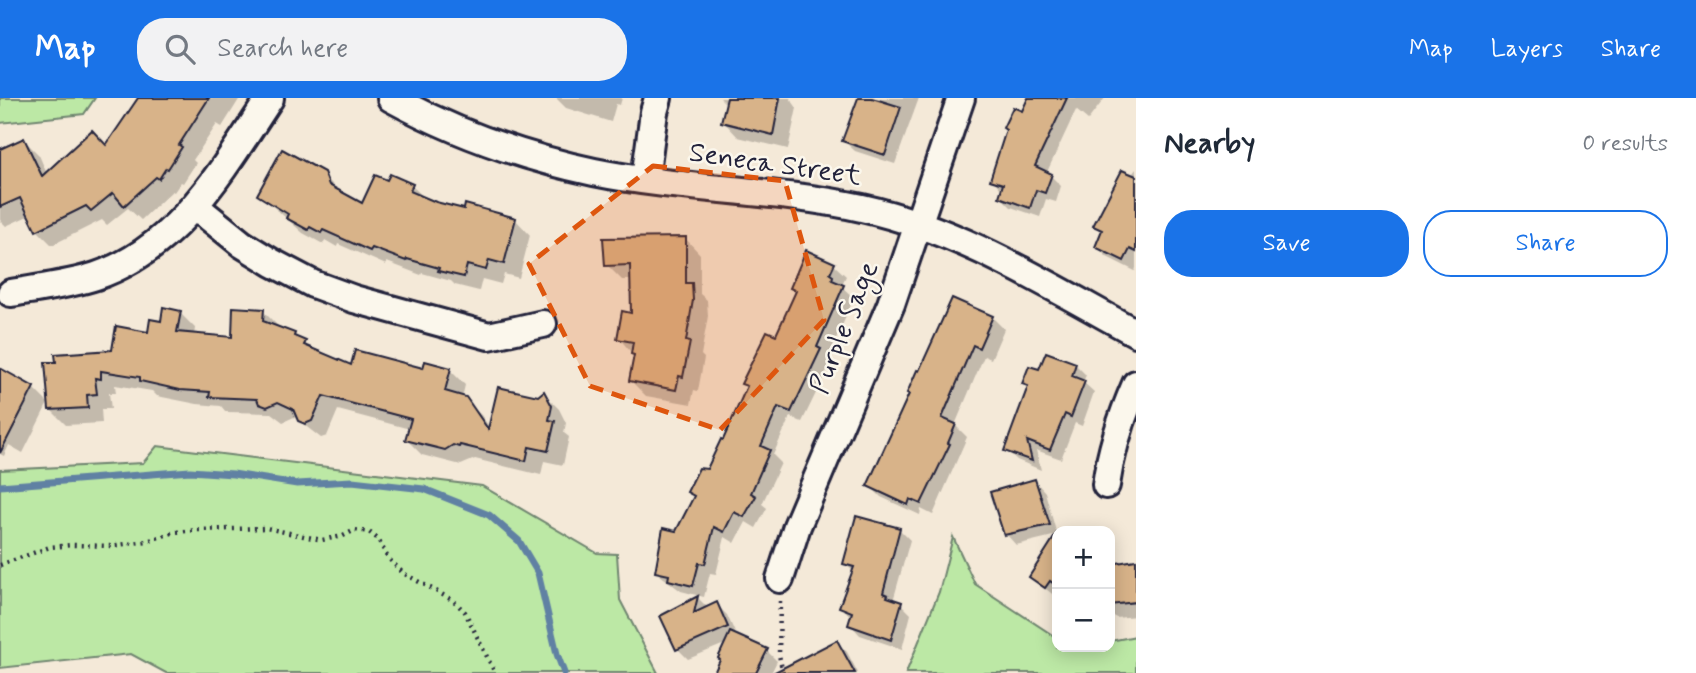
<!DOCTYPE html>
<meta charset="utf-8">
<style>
body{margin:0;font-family:Mynerve,sans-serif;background:#f2f2f3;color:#1f2937}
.controls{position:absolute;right:21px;bottom:21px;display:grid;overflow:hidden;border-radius:14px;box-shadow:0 4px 18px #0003}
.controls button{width:63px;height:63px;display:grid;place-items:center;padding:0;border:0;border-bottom:2px solid #e0e1e3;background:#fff;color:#1f2937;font:35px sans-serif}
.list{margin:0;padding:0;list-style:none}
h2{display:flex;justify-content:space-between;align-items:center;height:91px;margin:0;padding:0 28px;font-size:30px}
h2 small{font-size:23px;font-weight:400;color:#747a83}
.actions{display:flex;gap:14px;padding:21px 28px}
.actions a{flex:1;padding:16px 0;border:2px solid #1a73e8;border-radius:28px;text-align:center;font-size:24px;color:#1a73e8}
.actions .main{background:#1a73e8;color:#fff}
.icon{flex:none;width:38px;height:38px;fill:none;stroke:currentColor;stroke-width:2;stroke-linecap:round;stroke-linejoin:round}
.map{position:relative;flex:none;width:1136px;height:575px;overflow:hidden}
header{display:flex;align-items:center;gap:42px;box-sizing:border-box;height:98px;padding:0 35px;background:#1a73e8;color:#fff}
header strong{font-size:33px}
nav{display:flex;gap:38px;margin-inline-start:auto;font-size:24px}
.search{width:490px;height:63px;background:#f2f2f3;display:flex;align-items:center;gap:18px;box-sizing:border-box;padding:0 24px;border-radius:28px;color:#747a83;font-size:26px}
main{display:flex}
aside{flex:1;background:#fff}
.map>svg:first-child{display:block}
</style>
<header>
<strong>Map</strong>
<div class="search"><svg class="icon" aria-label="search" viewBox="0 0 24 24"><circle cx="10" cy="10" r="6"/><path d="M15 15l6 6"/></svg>Search here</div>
<nav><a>Map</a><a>Layers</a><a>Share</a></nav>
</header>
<main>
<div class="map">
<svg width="1136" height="575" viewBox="0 0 1136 575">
<rect width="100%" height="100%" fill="#f4e9d8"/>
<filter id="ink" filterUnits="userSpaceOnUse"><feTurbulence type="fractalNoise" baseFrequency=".0143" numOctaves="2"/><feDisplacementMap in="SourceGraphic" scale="14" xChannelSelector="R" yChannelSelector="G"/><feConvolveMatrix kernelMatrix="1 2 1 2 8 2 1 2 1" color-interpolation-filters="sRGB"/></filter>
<g filter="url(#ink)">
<g fill="#bce8a5" stroke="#6f8570" stroke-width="2">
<polygon points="0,0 95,0 84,16 0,25"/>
<polygon points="157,348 482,388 597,455 617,456 620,502 658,575 166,575 131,556 0,570 0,372 143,365"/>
<polygon points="953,439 975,486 1057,540 1057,549 1110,549 1110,543 1136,538 1136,575 906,575 939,494"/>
</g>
<g fill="#0003">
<polygon points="140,0 240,0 222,29 217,26 193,62 196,65 183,85 181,84 174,94 172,93 141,122 128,110 107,127 102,122 52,147 37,132 30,117 6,128 0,122 0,53 24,42 39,57 47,76 107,49"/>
<polygon points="556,0 622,0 620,7 616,6 611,24 566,10"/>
<polygon points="720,0 790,0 797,10 788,51 738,39 723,23 727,7"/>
<polygon points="860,0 919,0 895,66 855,53 844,43"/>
<polygon points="1030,0 1105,0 1088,22 1076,12 1047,74 1061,88 1056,104 1046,101 1040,119 1011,109 1001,99 1003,93 992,81"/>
<polygon points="1136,71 1136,170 1135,173 1107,159 1097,149 1103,135 1095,128"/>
<polygon points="323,76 339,94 363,107 388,85 391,78 412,88 426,101 435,105 515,121 530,137 519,180 504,176 501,186 482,181 479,193 455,187 451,183 422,175 421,177 387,164 386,167 338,146 337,149 325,142 323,146 303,135 259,96"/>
<polygon points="685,140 700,156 700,196 707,202 708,218 701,257 704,260 698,293 694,292 691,306 646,298 631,283 635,259 619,240 633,217 632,182 622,182 607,167"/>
<polygon points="807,154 834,167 846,178 841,188 854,200 828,260 831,264 802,324 790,319 773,357 781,365 762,406 767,410 756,430 746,424 735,445 725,439 716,476 710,475 704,499 681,493 656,474 695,400 689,394 708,373 724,344 748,290 744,285 777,239 797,195 792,190"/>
<polygon points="263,213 278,228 278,231 294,237 315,254 352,270 450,272 465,287 462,300 481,317 490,330 544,296 559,311 566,325 564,335 569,339 563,367 544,363 541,377 475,361 461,367 422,357 407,342 410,331 338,312 327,338 321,340 294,319 283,324 271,315 226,314 221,308 197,306 157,298 152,293 115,287 116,295 109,295 111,311 101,311 102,325 66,327 50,311 114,254 149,236 162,225 180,215 195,230 194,238 233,241"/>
<polygon points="992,219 1004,231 991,261 984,258 955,327 967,339 933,417 921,411 920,417 881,399 869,387"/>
<polygon points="1047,256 1076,267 1086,277 1083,284 1094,294 1082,328 1075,325 1061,361 1036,352 1041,372 1017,362 1006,352 1029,290 1024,286 1040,274"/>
<polygon points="0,272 33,290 48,305 23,355 9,347 4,358 0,356"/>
<polygon points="1035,383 1045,394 1057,437 1016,447 1006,436"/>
<polygon points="899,431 910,442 893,503 901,506 911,516 902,551 860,537 850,526 852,520 842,509 854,474 845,466"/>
<polygon points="1057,438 1057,498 1056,499 1031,479"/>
<polygon points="1136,464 1136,518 1116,520 1110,514 1110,467"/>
<polygon points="698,500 708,510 716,506 727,517 737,539 767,553 777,563 771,575 716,575 727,545 688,561 678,551 663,519"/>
<polygon points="837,544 847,554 858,575 801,575"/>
</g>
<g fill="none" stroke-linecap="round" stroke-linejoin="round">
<polyline stroke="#6181a3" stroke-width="7" points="0,388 190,373 233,376 297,386 352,383 424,391 489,417 519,443 538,475 557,556 564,575"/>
</g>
<g fill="#d8b389" stroke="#22223b" stroke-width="2">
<polygon points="138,0 209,0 179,47 182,49 168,71 166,70 159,81 156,79 124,108 113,95 91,113 86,108 36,133 20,100 0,109 0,51 24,40 42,78 92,32 106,47"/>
<polygon points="727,0 780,0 773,37 721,24"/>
<polygon points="858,0 872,0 901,9 885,57 842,43"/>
<polygon points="1028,0 1067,0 1035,68 1052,76 1045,95 1036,92 1030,110 999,99 1003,86 990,82 1006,32 1003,30 1013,9 1022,13"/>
<polygon points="282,51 324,74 329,87 362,105 375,77 387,82 390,76 413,86 410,93 436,104 464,111 465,106 516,120 504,166 489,162 486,172 467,167 464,179 438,173 439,170 407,161 406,163 372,150 370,153 323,132 321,135 310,129 308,132 286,120 288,116 257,97"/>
<polygon points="1122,72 1136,78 1136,154 1130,151 1124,163 1095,149 1102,132 1093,128"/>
<polygon points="686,139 686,185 692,185 693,202 686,243 690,244 683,279 679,278 676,292 629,283 634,257 631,256 633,244 617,241 622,213 631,215 630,167 605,168 603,140"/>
<polygon points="806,152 835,165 830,176 833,178 832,182 844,187 817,249 821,251 791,314 778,309 761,348 770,352 751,395 756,398 744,419 734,414 724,434 714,429 705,466 699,465 693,488 668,482 669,477 655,474 663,430 676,433 694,398 687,394 699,370 707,371 721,341 723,342 747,288 741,286 767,233 776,237 796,193 790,190"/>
<polygon points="952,200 993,218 979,250 973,247 942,320 956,326 948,345 950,346 921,406 910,401 908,407 867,388 909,296 907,295 917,272 919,273"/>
<polygon points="163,209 181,213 177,234 232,239 233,209 264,211 263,223 295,235 294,238 306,243 304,247 351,267 355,252 423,270 425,263 451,270 445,293 466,299 488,331 498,289 538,298 544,293 552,308 549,322 555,323 548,353 529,349 526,363 460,347 459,349 453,347 445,352 405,342 411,321 323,298 312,323 305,326 298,323 293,311 278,304 267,309 259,306 257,301 209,299 210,294 180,292 140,283 140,279 101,273 101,281 95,280 97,296 87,297 88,310 49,312 45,264 56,264 55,256 112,252 116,228 148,234 150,221 161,223"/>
<polygon points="1046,254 1076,265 1072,278 1085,283 1071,319 1065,316 1050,352 1027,343 1032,363 1004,353 1028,288 1022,286 1029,268 1039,271"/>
<polygon points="0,270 34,289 0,355"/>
<polygon points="1035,381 1050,427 1004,437 990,394"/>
<polygon points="856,418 900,430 883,495 888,497 887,499 902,504 891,542 848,527 852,514 839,509 854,469 843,466"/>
<polygon points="1057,435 1057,488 1050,483 1045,490 1029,479"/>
<polygon points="1136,462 1136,504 1110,507 1110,466"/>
<polygon points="698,498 694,515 717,504 728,529 676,552 660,518"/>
<polygon points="730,534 768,551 756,575 714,575 720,562 718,560"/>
<polygon points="837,542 855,575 773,575"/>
</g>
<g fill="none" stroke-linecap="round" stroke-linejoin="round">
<g stroke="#22223b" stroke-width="32">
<g id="minor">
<path d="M391,0C455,35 523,59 594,74C682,92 774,91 862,110C961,132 1048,187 1136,235"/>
<polyline points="645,81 654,14 658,0"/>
<polyline points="195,108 242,146 273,165 313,186 354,201 489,238 543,226"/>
<path d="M11,195C39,190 69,187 96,178C179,150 224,69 270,0"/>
<path d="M1106,387C1111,351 1121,320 1136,286"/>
<polyline points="780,481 797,428 891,206 961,0"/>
</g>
</g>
<g stroke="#22223b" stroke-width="4.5" stroke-dasharray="2 5" stroke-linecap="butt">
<polyline points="0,467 50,449 73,447 111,448 147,443 175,434 197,432 266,430 322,442 343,438 355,432 369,434 378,441 388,460 403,475 454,503 465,514 495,575"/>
<polyline points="780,503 779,557 783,575"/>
</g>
<use href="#minor" stroke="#fbf7ec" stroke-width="26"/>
</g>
</g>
<path fill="#de560e" fill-opacity="0.2" stroke="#de560e" stroke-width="5" stroke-dasharray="14 9" stroke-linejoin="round" d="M653,68L785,83L824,222L720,332L590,288L529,166Z"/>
<g text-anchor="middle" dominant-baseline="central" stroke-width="5" stroke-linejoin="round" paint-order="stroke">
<g font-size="28" fill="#22223b" stroke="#fbf7ec">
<text transform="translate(775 67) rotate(8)">Seneca Street</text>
<text transform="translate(845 230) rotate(-68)">Purple Sage</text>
</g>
</g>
</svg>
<div class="controls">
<button>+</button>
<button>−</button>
</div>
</div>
<aside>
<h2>Nearby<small>0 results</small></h2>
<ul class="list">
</ul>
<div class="actions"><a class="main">Save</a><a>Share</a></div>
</aside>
</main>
